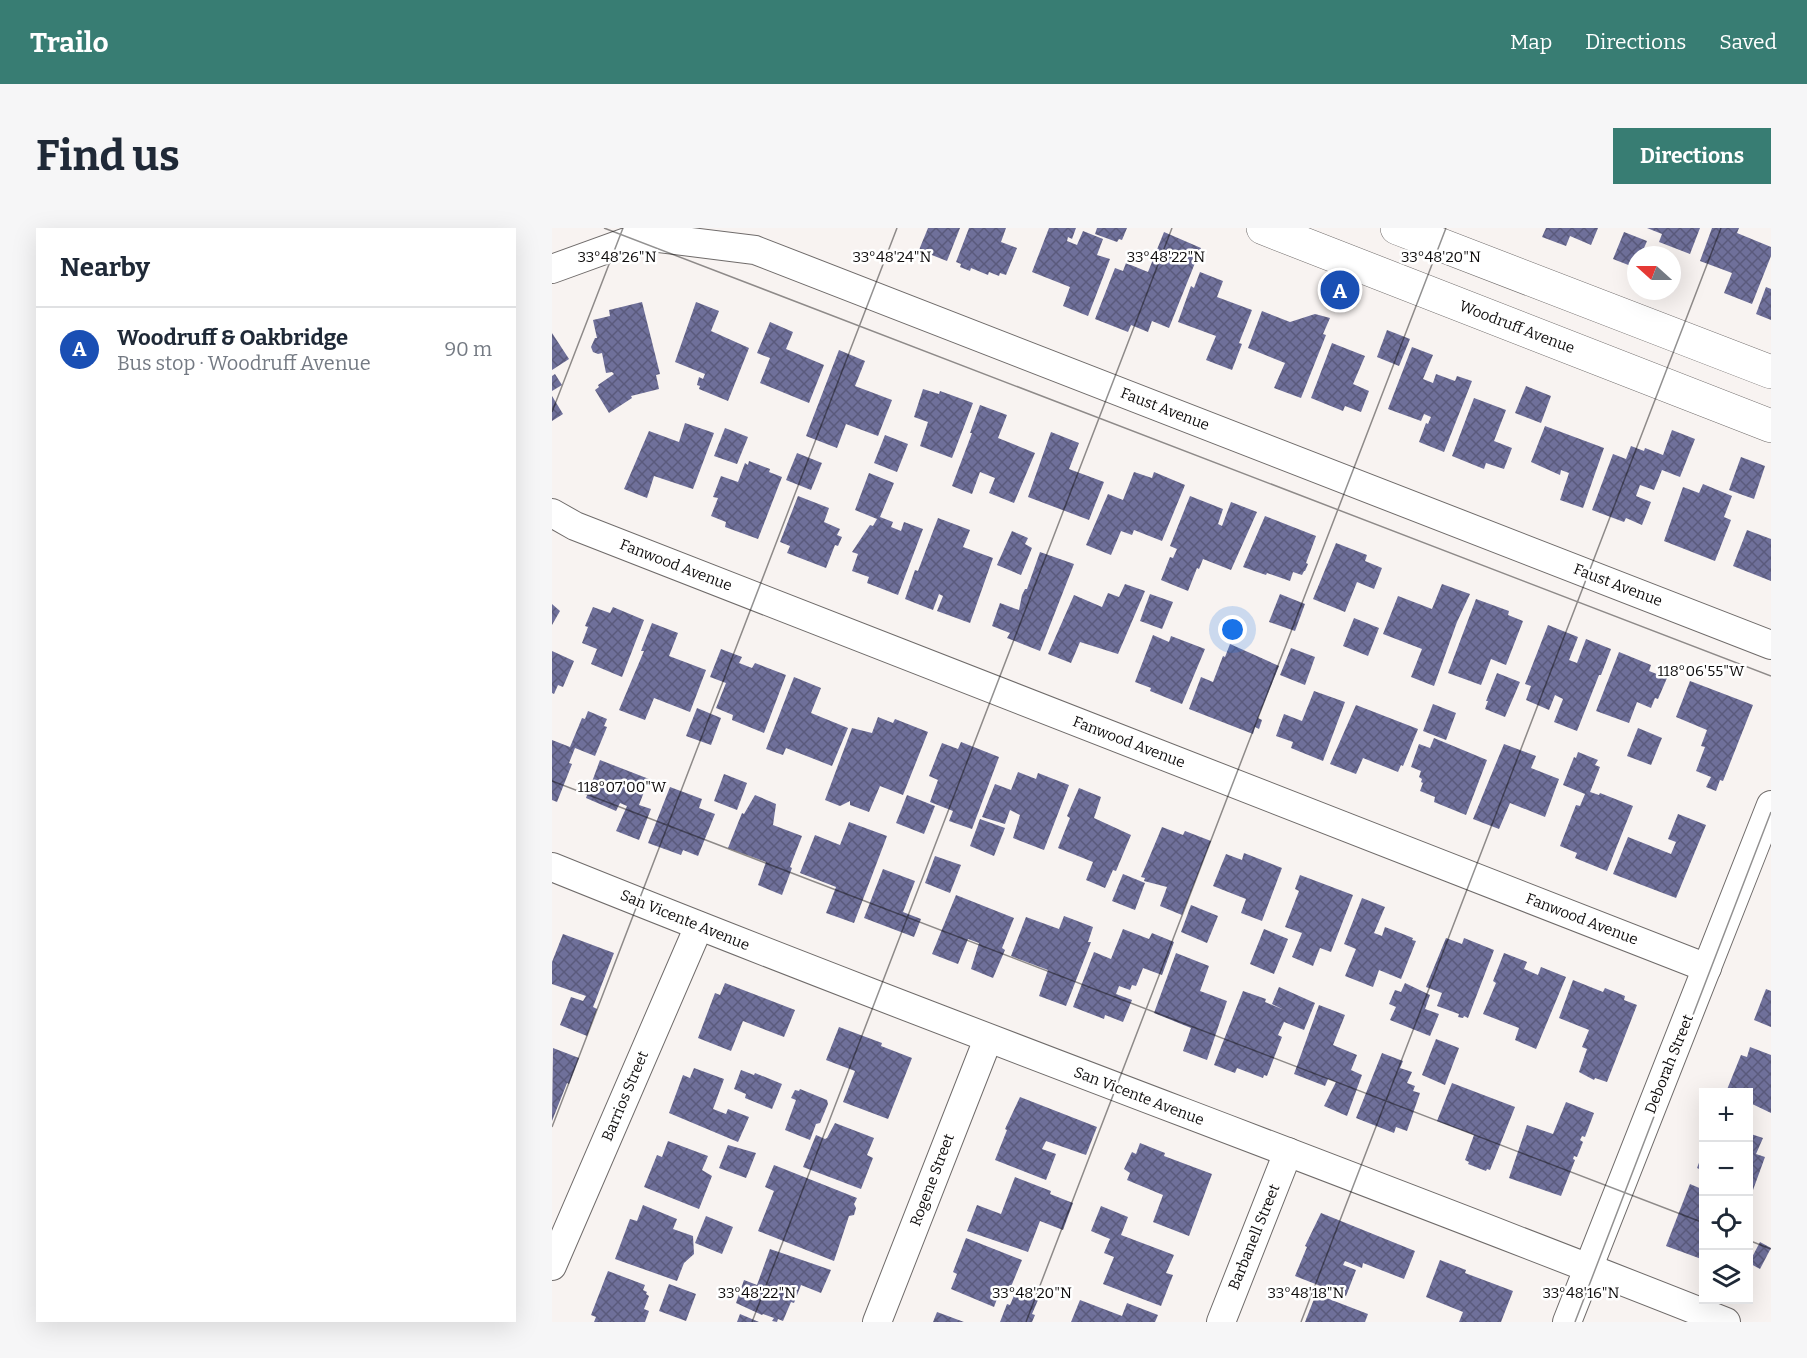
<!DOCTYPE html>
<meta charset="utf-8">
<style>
body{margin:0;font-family:Bitter,serif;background:#f6f6f7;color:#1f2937}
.controls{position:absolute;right:18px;bottom:18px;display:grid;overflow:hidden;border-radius:0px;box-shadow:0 6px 24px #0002}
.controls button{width:54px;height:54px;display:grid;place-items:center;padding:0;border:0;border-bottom:2px solid #e0e1e3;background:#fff;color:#1f2937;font:30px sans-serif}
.compass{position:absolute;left:1075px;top:18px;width:54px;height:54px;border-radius:50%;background:#fff;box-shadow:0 6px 24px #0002;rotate:291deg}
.you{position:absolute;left:681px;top:402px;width:21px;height:21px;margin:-15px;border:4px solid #fff;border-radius:50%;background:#1a73e8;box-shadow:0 0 0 9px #1a73e833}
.badge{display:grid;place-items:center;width:39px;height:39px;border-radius:50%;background:#387d73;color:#fff;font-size:20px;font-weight:700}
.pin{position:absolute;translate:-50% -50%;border:3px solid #fff;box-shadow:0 2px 6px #0006}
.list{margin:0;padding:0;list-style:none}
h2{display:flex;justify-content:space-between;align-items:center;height:78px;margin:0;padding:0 24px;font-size:26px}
h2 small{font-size:20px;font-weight:400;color:#747a83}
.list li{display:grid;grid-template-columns:39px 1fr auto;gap:18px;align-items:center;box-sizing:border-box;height:84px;padding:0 24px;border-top:2px solid #e0e1e3}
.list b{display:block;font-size:22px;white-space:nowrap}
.list p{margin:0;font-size:20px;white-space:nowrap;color:#747a83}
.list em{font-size:20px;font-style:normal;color:#747a83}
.icon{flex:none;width:33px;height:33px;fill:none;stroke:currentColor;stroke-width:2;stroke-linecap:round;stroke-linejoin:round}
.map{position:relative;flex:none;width:1219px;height:1094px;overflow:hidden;border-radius:0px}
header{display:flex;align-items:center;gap:36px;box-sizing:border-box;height:84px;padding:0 30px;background:#387d73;color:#fff}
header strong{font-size:28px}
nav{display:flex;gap:33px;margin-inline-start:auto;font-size:21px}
.intro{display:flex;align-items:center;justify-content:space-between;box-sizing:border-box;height:144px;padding:0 36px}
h1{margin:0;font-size:42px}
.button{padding:15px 27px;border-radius:0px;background:#387d73;color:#fff;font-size:21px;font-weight:700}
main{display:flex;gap:36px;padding:0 36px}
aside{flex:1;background:#fff;border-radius:0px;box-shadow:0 6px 24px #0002}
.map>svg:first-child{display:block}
</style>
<header>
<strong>Trailo</strong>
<nav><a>Map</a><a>Directions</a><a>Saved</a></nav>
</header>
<div class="intro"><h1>Find us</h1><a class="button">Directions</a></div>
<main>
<aside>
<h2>Nearby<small></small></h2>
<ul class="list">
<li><span class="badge" style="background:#1a4fb4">A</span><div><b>Woodruff &amp; Oakbridge</b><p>Bus stop · Woodruff Avenue</p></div><em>90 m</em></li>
</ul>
</aside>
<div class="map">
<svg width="1219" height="1094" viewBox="0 0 1219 1094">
<defs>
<pattern id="building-cross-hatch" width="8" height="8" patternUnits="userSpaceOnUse" patternTransform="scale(1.5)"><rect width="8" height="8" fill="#6f709a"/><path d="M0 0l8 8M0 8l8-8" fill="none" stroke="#5a5a7c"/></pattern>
</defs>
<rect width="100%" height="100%" fill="#f8f3f1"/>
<g fill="url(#building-cross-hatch)">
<polygon points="376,0 408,0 395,33 367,22"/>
<polygon points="417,0 454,0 449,14 465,20 454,47 448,45 447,48 437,44 436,47 419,40 418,43 408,39 409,36 404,34"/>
<polygon points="497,0 524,0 520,11 516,9 515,13 525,17 531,3 551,11 545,27 558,31 536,88 511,78 518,59 480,44"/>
<polygon points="545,0 575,0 570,12 567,11 565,14 543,6"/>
<polygon points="994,0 1046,0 1039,17 1018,8 1014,18 990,9"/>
<polygon points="1095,0 1148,0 1138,26 1107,14 1110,6"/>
<polygon points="1160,0 1187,0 1185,5 1219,19 1219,28 1200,76 1172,65 1180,45 1148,33"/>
<polygon points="612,4 649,20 617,100 600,93 596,104 579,97 576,104 543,91 563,40 571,43 574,35 596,44"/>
<polygon points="1072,4 1095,13 1089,27 1084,27 1084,40 1061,31"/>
<polygon points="648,44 671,53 665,69 700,82 687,115 690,116 680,142 654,132 664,108 626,94 639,58 642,60"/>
<polygon points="1214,59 1219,61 1219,92 1204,86"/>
<polygon points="90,74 108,146 104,147 107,161 79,168 80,170 57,185 43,162 47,159 46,157 62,146 60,144 54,145 50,125 46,126 41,124 39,119 43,110 45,110 41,92 58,88 57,82"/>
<polygon points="144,74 167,83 159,103 197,120 176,173 147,161 148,158 145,157 147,149 151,151 153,146 123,134"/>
<polygon points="710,83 738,94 763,86 778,90 771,106 774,107 749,170 722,160 733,135 696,120"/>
<polygon points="218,94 241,104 234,121 272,137 257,175 208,155 218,130 205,125"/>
<polygon points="835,102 858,111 847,138 825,129"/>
<polygon points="0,105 17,131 0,142"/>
<polygon points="780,115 813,128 801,156 817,163 809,184 793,178 791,183 759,170"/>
<polygon points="860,119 881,127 871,151 881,155 884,146 903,153 905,148 920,153 892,224 867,214 874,195 876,196 879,189 872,186 869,193 836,181"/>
<polygon points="287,122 313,133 303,158 340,172 326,208 294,196 285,220 254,208"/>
<polygon points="3,146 10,157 0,163 0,148"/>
<polygon points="974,158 999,168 989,195 963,185"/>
<polygon points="371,161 387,166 388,163 421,175 400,230 368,218 376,194 362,189"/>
<polygon points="0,168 11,186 0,193"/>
<polygon points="922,170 954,182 942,213 960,220 952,241 934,235 932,241 900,228"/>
<polygon points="428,177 455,187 446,210 483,225 462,275 437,265 443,250 428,244 420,266 400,258 420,205 418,205"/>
<polygon points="133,195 162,205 141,261 102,248 95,270 72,261 97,203 127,214"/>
<polygon points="993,198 1052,220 1031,280 1008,272 1017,245 1009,242 1008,247 979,234"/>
<polygon points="173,200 196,209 185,236 162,228"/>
<polygon points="1120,202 1143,211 1128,249 1110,242 1102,262 1088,257 1084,268 1099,274 1090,297 1074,290 1072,294 1040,282 1061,226 1074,231 1079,218 1092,223 1093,220 1111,227"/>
<polygon points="499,204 527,215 517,241 552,254 537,292 476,269"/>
<polygon points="333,207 356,216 345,244 322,235"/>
<polygon points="245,225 270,235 259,262 234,252"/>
<polygon points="1189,229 1213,238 1202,271 1177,262"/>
<polygon points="197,233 218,241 217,244 230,249 206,311 173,299 174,294 159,288 166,270 161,269 169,248 186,254 193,235 196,237"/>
<polygon points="582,244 600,250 602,244 633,257 610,313 582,302 580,307 569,303 559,327 534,317 556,266 571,272"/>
<polygon points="317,245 342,255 328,289 341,294 339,299 349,303 352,294 371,301 346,367 315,355 317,349 300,343 306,326 300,324 318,297 321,298 325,291 303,282"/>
<polygon points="1151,256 1180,268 1172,289 1179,292 1163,333 1112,313 1131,259 1147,265"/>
<polygon points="246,268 277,280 272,294 288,301 285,307 290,309 286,318 283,317 274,340 235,325 238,318 228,314"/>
<polygon points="638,268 671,281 666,296 670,298 679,274 705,284 679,342 651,331 647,341 645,340 636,363 609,352 618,329 621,330 625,321 618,318"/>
<polygon points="713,288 764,308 754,335 756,336 753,343 752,343 750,347 741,344 738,353 715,345 714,347 691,339"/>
<polygon points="386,290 418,302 411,319 441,330 418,395 385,383 391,368 387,366 381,382 353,371 363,342 366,343"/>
<polygon points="1195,302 1219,311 1219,353 1181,338"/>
<polygon points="460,303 476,310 473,316 480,320 469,347 445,337"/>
<polygon points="784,315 815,327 813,333 830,340 822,361 805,354 793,384 761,371"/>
<polygon points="488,324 522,336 488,423 455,410 458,405 440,398 448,375 467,382 470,367 473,361 475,361"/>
<polygon points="573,356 593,363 566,426 528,414 519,435 496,426 522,367 550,379 556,365 567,369"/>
<polygon points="890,356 918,366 905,394 882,458 859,449 870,421 831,406 846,368 880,381"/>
<polygon points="598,366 621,374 610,401 588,393"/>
<polygon points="728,366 753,376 743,403 717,394"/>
<polygon points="924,371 957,383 956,387 971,393 954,437 939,431 929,457 896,445"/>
<polygon points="0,376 8,383 0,397"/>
<polygon points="41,379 58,385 61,379 92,392 70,449 39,436 45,421 30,415 36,399 33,398"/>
<polygon points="802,390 827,400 816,428 791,418"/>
<polygon points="100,395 126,405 117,428 154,442 138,484 102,470 93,492 67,482 92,423 89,423"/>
<polygon points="996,397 1026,409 1017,432 1025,435 1034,411 1059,421 1049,447 1047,447 1025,503 1002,494 1011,471 1003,467 997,482 974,472 979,458 973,456"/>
<polygon points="601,407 617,414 619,408 653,421 630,476 598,463 599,460 583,454"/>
<polygon points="678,416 727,438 706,490 710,492 707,501 703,499 701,506 637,481 649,449 661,454 671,428 673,429"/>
<polygon points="739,420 763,429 753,457 728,447"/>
<polygon points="169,421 190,429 187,435 200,440 203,435 234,447 212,505 180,492 181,487 164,480 174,455 158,449"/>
<polygon points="0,423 22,433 11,459 6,457 2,466 0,465"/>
<polygon points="1067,424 1099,437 1097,443 1115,450 1106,471 1103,470 1099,480 1085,474 1077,495 1044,483"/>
<polygon points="945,445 968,454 953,489 933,481 936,473 934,473"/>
<polygon points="242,449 269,460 259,485 296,500 280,538 234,520 231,527 214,521"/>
<polygon points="1138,453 1201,477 1171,553 1168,552 1164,563 1154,559 1159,549 1144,543 1153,519 1149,518 1155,502 1124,489"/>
<polygon points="762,463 793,474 771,533 739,520 741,514 724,508 732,486 750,493"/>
<polygon points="881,476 904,485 894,512 871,503"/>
<polygon points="804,477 866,501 851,538 849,537 846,544 811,530 804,546 778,536"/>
<polygon points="145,480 169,490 159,517 134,508"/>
<polygon points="36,483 55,491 52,498 55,499 43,528 23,520 17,535 20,536 5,574 0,572 0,512 18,519 30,490 33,491"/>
<polygon points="326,489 341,495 343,491 376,504 351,567 328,558 317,584 298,577 298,573 288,578 273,572 300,500 320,505"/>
<polygon points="1086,500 1110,510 1099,537 1075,528"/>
<polygon points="882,510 935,532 914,587 882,574 883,569 868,563 871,555 869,554 870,551 867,549 869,543 859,539 867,516 878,520"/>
<polygon points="409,514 447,529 420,601 397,593 401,583 378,574 386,552 377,548 390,515 406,521"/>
<polygon points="952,516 984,528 979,540 1007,551 993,589 958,575 947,601 921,591"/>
<polygon points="1026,524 1046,532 1043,537 1048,539 1038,564 1047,567 1048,565 1081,578 1055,643 1023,630 1025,625 1008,618 1024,577 1028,578 1033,566 1011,557 1022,529 1024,530"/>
<polygon points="48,532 97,551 87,577 99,581 87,612 64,603 75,578 68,575 64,583 34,570"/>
<polygon points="466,544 484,551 486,545 517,557 492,622 461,610 468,587 458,582 453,596 430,589 443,556 459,562"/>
<polygon points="172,546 195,555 185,582 162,573"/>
<polygon points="118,559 150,571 147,580 163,586 146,628 131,622 129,627 96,615"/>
<polygon points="527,560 549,569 542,590 579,607 564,643 561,642 553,660 534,652 541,634 506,620 518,590 515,588"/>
<polygon points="203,567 224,576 221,597 250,608 238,639 240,640 230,667 206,657 214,634 176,620 190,585 192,586"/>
<polygon points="355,567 383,578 372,606 344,595"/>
<polygon points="1126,586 1154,597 1124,670 1061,646 1076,609 1119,626 1124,614 1116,611"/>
<polygon points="428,591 453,600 442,628 418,618"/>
<polygon points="297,594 335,608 302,695 274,685 284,659 248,645 263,607 288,617"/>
<polygon points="610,599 631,607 633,603 659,613 630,687 608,678 615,659 592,653 593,650 589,649"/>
<polygon points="692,625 730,640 710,693 689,685 694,671 661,658 674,626 690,632"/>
<polygon points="383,628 409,637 398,665 373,655"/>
<polygon points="331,641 363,653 351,684 369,691 362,709 312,690"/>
<polygon points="571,646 593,655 583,682 560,673"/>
<polygon points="748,647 801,667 779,724 768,720 761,738 740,729 750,705 733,699 747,663 743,661"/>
<polygon points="404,667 462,690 450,720 453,722 441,750 419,741 427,715 416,711 406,736 380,726"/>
<polygon points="810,670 833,679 822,705 830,708 833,699 861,710 860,712 864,713 849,751 827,742 821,759 793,748 804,721 792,716"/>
<polygon points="639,677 666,688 655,715 629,704"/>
<polygon points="512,688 541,699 536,714 539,714 514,778 487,768 496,742 459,728 474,689 507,701"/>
<polygon points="571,701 597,711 600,705 622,714 610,747 591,740 584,758 580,757 578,762 567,758 564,766 580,772 571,794 553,787 552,791 521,779 542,724 559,731"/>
<polygon points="712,701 736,711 722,746 698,736"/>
<polygon points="11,706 62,725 41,779 45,781 35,808 8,797 19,769 31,773 34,768 0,756 0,734"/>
<polygon points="894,710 910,716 912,710 942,722 916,790 912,788 911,790 906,789 907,786 885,778 890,765 874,759"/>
<polygon points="624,725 657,738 648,763 675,773 655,832 631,823 639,800 602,785"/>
<polygon points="952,725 975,734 972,741 986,747 989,739 1014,749 984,821 963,812 967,800 931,786 944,755 941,753"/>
<polygon points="1021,752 1051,764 1053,760 1073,768 1072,772 1085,777 1055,854 1043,850 1042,852 1027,844 1035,821 1030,819 1037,802 1007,790"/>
<polygon points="173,755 243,782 232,809 191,793 179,823 146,810 163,765 168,767"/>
<polygon points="853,755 878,767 873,781 887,786 878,808 838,792 844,779 837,776 843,762 849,764"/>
<polygon points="727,759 763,775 752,802 732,794 726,807 730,809 715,848 712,847 711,850 685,840 683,845 662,837 691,763 714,771 713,774 732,782 720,776"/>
<polygon points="1214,761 1219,763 1219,799 1202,792"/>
<polygon points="767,777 793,787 781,817 805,827 799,842 810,847 795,888 772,878 784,854 776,851 773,858 742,846"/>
<polygon points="287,799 330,815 329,818 360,830 336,891 291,874 303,843 274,832"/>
<polygon points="884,811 907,820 893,857 870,847"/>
<polygon points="1198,819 1219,827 1219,885 1196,874 1196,864 1174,864 1189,827 1195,829"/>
<polygon points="1,820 27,830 17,856 15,855 0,893"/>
<polygon points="830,825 851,833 848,840 860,844 855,855 863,858 861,863 868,865 855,903 844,899 842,905 804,890"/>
<polygon points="142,840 172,851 161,881 174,886 176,881 197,889 186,914 117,885 131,847 138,850"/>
<polygon points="189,842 202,847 203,845 230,856 220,881 193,870 194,866 182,861"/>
<polygon points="900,855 963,879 938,942 935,941 934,943 916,936 917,934 913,932 922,907 885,893"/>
<polygon points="248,861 275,872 276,876 268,895 264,896 258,912 233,902 244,872 239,870 243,862 247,863"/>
<polygon points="468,869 545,899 534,927 494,913 490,921 504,926 494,952 443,932 455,902 453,901"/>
<polygon points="1014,874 1042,885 1033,909 1030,908 1028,912 1031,914 1025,929 1022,928 1021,931 1023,932 1009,968 957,950 975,897 1001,906"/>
<polygon points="283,895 322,910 315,927 321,930 309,961 251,939 264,907 273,911 275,910"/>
<polygon points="1196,905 1211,910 1204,926 1213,929 1201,962 1196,960"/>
<polygon points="116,913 156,928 150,942 160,948 147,981 92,959 105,927 110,929"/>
<polygon points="588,915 613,925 612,928 660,946 637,1008 601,994 611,967 575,952 578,945 572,941 580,924 584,926"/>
<polygon points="176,917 204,925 194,950 167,940"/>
<polygon points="1151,924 1152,924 1152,943 1145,940"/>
<polygon points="222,937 305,970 302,976 304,980 302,987 297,988 282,1033 206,1003 222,963 213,959"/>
<polygon points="463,949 499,963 498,966 521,975 511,1002 488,993 476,1024 415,1003 425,977 449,986"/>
<polygon points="1138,956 1152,962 1152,1032 1114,1018"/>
<polygon points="91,977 125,991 121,1001 141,1008 142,1026 132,1035 125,1053 63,1031 78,991 85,993"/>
<polygon points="549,978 576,989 569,1007 622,1027 614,1045 621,1047 609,1078 551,1056 562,1029 552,1025 558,1011 539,1003"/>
<polygon points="769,985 863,1023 852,1051 811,1035 810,1040 793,1033 791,1037 804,1042 794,1068 743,1048 755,1019 753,1018"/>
<polygon points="154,988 181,999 170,1026 143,1015"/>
<polygon points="414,1010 470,1032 456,1066 448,1063 442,1079 399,1061 405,1046 401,1044"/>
<polygon points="1208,1014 1219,1020 1208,1041 1197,1035"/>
<polygon points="218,1021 279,1042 269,1065 249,1057 242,1075 239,1074 231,1093 226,1091 225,1094 220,1093 222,1090 211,1086 210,1087 184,1075 192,1052 205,1057"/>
<polygon points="888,1032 914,1042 913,1045 961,1063 949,1094 907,1094 911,1084 874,1069"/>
<polygon points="56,1043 93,1057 91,1062 95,1064 94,1066 97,1068 92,1081 97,1083 93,1094 42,1094 44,1089 39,1087"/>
<polygon points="117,1056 144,1066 134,1093 107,1083"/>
<polygon points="464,1063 486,1072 480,1086 483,1087 480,1094 448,1094 455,1076 458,1077"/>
<polygon points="764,1066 816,1086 813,1094 753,1094"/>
<polygon points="528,1072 570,1088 575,1075 606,1087 603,1094 519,1094"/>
<polygon points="385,1084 412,1094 381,1094"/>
<polygon points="188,1086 207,1094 185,1094"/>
</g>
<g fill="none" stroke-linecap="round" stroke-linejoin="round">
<g stroke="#6f6b6a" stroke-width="30">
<g id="minor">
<polyline points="0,41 91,8 203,22 1219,417"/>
<polyline points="0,285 23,298 1155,740"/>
<path d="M0,639C389,796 784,939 1174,1094"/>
<polyline points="0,1038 147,698"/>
<polyline points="325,1094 436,811"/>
<polyline points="669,1094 736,924"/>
<polyline points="1015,1094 1219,577"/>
</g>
</g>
<g stroke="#6f6b6a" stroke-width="34">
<g id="major">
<polyline points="711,0 1219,198"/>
<polyline points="845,0 1219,144"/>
</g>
</g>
<use href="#minor" stroke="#fff" stroke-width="28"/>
<use href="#major" stroke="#fff" stroke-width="33"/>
</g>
<path fill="none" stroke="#0e0c0c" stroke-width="1.5" stroke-opacity="0.45" d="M52,0L1219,448M0,184L71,0M0,553L1152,995M0,899L345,0M1196,1012L1219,1021M200,1094L620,0M474,1094L894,0M749,1094L1169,0M1023,1094L1219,584"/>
<g text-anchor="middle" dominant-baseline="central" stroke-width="5" stroke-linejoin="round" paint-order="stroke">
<g font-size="15" fill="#0e0c0c" stroke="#fff">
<text transform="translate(965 99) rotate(21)">Woodruff Avenue</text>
<text transform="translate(613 181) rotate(21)">Faust Avenue</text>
<text transform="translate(124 337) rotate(21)">Fanwood Avenue</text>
<text transform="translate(1066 357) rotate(21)">Faust Avenue</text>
<text transform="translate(577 514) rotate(21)">Fanwood Avenue</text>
<text transform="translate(1030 691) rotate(21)">Fanwood Avenue</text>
<text transform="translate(133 692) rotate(22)">San Vicente Avenue</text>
<text transform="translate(1117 836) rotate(-68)">Deborah Street</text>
<text transform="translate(73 868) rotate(-67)">Barrios Street</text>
<text transform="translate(587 868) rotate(21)">San Vicente Avenue</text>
<text transform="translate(380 952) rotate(-69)">Rogene Street</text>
<text transform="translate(702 1009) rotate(-68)">Barbanell Street</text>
</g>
</g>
<g font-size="15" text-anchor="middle" fill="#0e0c0c" stroke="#fff" stroke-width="5" stroke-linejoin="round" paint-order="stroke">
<text x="340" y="34">33°48'24"N</text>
<text x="65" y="34">33°48'26"N</text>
<text x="614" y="34">33°48'22"N</text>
<text x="889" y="34">33°48'20"N</text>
<text x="1149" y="448">118°06'55"W</text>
<text x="70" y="564">118°07'00"W</text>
<text x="205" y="1070">33°48'22"N</text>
<text x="480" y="1070">33°48'20"N</text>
<text x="754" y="1070">33°48'18"N</text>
<text x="1029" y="1070">33°48'16"N</text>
</g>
</svg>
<div class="controls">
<button>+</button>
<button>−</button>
<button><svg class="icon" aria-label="locate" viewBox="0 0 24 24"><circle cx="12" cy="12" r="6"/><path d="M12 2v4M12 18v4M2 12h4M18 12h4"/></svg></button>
<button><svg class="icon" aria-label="layers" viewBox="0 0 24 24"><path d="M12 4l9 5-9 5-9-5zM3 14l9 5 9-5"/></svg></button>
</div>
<svg class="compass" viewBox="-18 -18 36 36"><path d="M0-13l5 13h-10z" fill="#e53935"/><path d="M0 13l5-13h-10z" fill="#747a83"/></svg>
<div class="you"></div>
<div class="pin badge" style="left:788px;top:62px;background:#1a4fb4">A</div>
</div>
</main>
